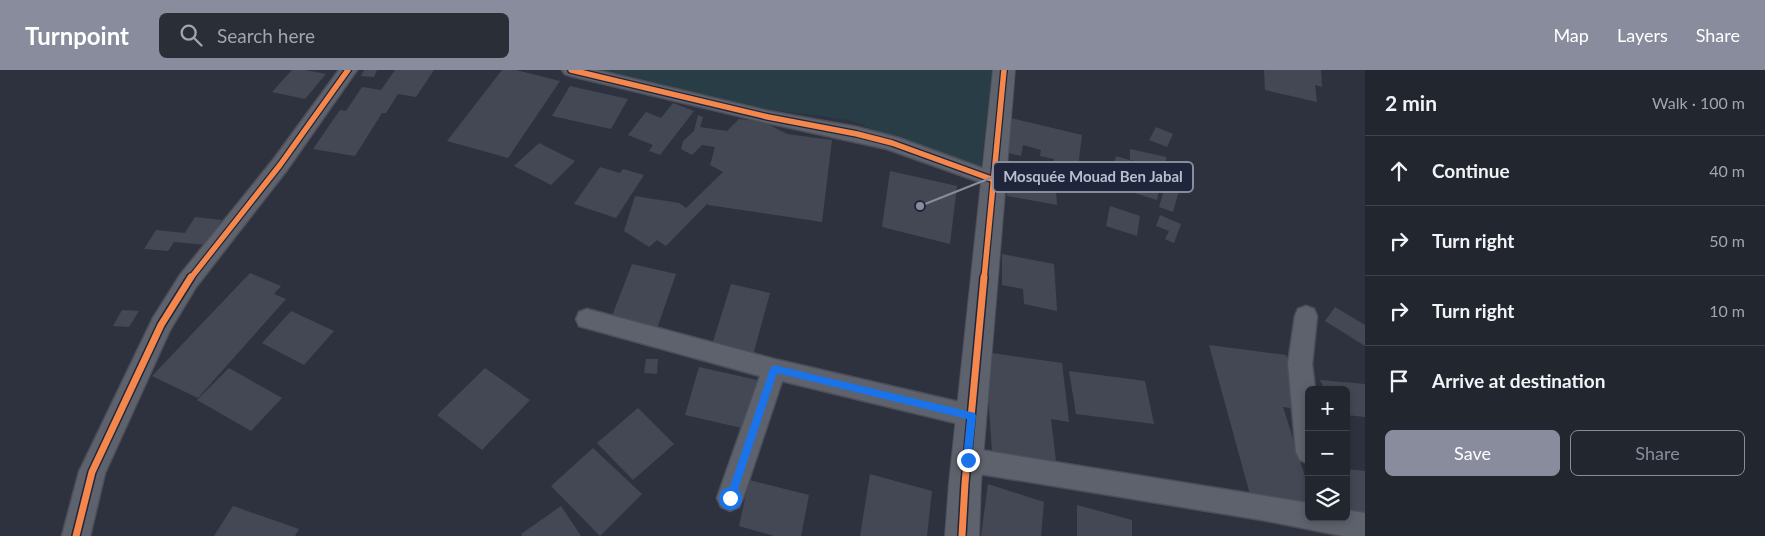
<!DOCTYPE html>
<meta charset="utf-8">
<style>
body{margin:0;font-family:Lato,sans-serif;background:#2a2e37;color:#f1f3f6}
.controls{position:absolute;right:15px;bottom:15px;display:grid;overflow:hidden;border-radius:8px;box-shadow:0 2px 8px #0003}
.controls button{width:45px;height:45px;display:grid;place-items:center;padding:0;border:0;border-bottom:1px solid #3f434b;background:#22262f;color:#f1f3f6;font:25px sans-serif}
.stop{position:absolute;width:15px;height:15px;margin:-11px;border:4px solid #1a73e8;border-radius:50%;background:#fff}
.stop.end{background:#1a73e8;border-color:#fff;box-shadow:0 1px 5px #0008}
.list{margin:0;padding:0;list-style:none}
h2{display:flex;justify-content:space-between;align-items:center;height:65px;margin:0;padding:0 20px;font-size:21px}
h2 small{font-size:16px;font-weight:400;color:#a2a5aa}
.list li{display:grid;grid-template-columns:32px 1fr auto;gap:15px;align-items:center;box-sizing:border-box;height:70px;padding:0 20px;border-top:1px solid #3f434b}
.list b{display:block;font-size:19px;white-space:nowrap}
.list em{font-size:16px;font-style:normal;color:#a2a5aa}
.actions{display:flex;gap:10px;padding:15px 20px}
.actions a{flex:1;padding:11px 0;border:1px solid #888c9d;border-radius:8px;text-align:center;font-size:18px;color:#888c9d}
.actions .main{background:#888c9d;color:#fff}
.icon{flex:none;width:28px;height:28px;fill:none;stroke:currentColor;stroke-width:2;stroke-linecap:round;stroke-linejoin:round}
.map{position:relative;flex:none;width:1365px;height:466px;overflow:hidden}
header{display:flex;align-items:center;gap:30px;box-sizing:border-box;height:70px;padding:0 25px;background:#888c9d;color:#fff}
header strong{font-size:24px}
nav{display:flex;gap:28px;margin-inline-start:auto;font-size:18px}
.search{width:350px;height:45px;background:#2a2e37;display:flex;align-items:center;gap:12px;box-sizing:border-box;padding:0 18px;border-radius:8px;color:#a2a5aa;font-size:19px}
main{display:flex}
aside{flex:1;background:#22262f}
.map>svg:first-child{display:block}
</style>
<header>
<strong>Turnpoint</strong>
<div class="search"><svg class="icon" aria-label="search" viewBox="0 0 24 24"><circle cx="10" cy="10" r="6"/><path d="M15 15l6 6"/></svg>Search here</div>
<nav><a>Map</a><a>Layers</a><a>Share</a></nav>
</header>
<main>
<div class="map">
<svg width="1365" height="466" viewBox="0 0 1365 466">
<rect width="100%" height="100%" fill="#2e323f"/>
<polygon fill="#293d46" points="594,0 992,0 981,96 912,76 850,50 757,38"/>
<g fill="#444854">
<polygon points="292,0 305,0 326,4 305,29 272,22"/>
<polygon points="364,0 377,0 374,7 361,6"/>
<polygon points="395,0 434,0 416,27 398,24 386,43 382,43 355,86 313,79 340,40 346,41 362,17 381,20"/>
<polygon points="502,0 516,0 560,11 508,88 447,71"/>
<polygon points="1264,0 1321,0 1322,17 1315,15 1317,32 1265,20"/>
<polygon points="570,16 628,29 611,59 552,46"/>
<polygon points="673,33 694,41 660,85 649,81 653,75 628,65 646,42 661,48"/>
<polygon points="698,45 703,47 700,57 727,61 739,49 764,52 787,64 832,70 822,152 708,135 708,133 666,176 657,170 649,177 624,161 635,126 679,133 686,138 723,102 710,95 715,77 702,75 692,85 681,79 683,71 694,61"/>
<polygon points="1011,48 1082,65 1077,106 1053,100 1054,89 1040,86 1041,80 1023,75 1021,86 1004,82"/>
<polygon points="1156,57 1173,64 1167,77 1149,70"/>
<polygon points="539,73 575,91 551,115 514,96"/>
<polygon points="1130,79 1166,87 1166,98 1130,90"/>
<polygon points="1116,86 1163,100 1157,130 1109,115"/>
<polygon points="1007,95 1055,102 1057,135 1007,126"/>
<polygon points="600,97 620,103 623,99 644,105 616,148 574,134"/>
<polygon points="890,101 957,116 950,174 882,157"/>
<polygon points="1165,116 1179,121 1173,142 1159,137"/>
<polygon points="1110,136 1140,146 1137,166 1106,156"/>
<polygon points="1160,145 1181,154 1174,173 1165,169 1169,161 1156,156"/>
<polygon points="195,147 222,150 206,175 174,172 168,181 144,179 156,160 185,163"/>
<polygon points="1002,184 1054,194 1057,241 1024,234 1023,219 1002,215"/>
<polygon points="632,194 676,204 653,270 607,259"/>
<polygon points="250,203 281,216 274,224 286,229 198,328 152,306"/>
<polygon points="731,214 770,223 752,289 711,278"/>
<polygon points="1335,237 1365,255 1365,276 1325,251"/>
<polygon points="122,240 139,241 129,257 113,256"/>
<polygon points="291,241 334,261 304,295 262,273"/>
<polygon points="1209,275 1286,285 1305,340 1283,337 1309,419 1309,440 1252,432"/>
<polygon points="985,282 1062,293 1069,352 1051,349 1056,391 992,381"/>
<polygon points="646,289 658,289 657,304 644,303"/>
<polygon points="699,297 757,310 746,359 685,345"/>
<polygon points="229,298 282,328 251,361 197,330"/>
<polygon points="485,298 530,330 482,380 437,345"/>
<polygon points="1069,301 1145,311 1154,354 1076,344"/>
<polygon points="1320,310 1365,314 1365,347 1346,345 1346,320 1325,320"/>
<polygon points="638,338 674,374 633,410 597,373"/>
<polygon points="593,378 642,424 600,466 551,416"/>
<polygon points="1346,399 1365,401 1365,458 1358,457 1346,429"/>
<polygon points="870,404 932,421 927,466 860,466"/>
<polygon points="749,410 809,425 801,466 774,466 739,456"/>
<polygon points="988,414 1044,432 1041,466 981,466"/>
<polygon points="1077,435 1132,450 1132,466 1077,466"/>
<polygon points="233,436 299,459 295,466 214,466"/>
<polygon points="561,436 581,466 522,466 521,464"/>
</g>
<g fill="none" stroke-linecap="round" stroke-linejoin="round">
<g stroke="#4c4f59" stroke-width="3">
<g id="minor">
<polygon points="339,0 357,0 287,100 196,217 170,260 105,403 90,466 62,466 79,402 153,248 180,205 273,90"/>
<polygon points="562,0 596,0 768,41 857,57 899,68 1001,105 1004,110 1001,115 994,117 887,79 768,53 571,6 565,4"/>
<polygon points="1306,236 1314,239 1317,246 1312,294 1315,320 1309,320 1309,394 1300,390 1296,382 1288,294 1295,246 1298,239"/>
<polygon points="587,239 774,289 972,335 981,338 984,346 981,354 972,357 782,311 743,428 739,437 730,441 721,437 717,428 760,306 579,256 576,249 579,242"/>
<polygon points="968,378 1309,433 1309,447 1346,447 1346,440 1365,443 1365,466 1343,466 1262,450 968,402 959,399 955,390 959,381"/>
</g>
</g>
<g stroke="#4c4f59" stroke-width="2">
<polygon id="tertiary" points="993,0 1015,0 981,413 979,466 945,466 949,413"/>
</g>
<use href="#minor" fill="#5e626c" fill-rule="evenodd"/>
<use href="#tertiary" fill="#5e626c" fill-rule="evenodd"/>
<g stroke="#1f263b" stroke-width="8">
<g id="cycleway-far1">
<polyline points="571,0 768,47 857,64 892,73 994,110"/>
<polyline points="190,209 280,95 348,0"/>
<polyline points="984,209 1004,0"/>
</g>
</g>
<g stroke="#1f263b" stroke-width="10">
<g id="cycleway">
<polyline points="76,466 92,402 161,255 191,207"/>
<polyline points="962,466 965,413 984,207"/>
</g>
</g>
<use href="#cycleway-far1" stroke="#f5874c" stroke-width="5.5"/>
<use href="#cycleway" stroke="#f5874c" stroke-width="7"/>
</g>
<polygon fill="#1a73e8" points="774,295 975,343 976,346 971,393 968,394 963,390 967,349 777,303 735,428 734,431 727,431 726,428 770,299"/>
<path fill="none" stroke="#888c9d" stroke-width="2" d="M920 136L993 107"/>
<circle fill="#888c9d" stroke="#1f263b" stroke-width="2" cx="920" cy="136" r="5"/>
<rect fill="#1f263b" stroke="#888c9d" stroke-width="2" x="993" y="92" width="200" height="30" rx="5"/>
<g font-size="15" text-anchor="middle" font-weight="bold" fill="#b8bdcf">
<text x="1093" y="112">Mosquée Mouad Ben Jabal</text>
</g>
</svg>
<div class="controls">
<button>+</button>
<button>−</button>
<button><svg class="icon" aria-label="layers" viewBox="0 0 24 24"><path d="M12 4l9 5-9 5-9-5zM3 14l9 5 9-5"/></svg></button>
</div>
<div class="stop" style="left:730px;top:428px"></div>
<div class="stop end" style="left:968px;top:390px"></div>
</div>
<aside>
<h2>2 min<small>Walk · 100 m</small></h2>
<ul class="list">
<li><svg class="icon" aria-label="ahead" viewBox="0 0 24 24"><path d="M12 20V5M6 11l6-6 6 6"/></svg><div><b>Continue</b></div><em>40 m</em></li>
<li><svg class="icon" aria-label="right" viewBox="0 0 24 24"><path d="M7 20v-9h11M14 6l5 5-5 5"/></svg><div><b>Turn right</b></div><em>50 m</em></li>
<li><svg class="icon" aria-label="right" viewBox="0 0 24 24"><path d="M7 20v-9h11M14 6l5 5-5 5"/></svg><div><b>Turn right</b></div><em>10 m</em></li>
<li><svg class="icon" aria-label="arrive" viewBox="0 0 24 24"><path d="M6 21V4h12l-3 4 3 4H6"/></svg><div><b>Arrive at destination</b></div></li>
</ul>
<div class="actions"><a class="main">Save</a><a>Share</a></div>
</aside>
</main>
